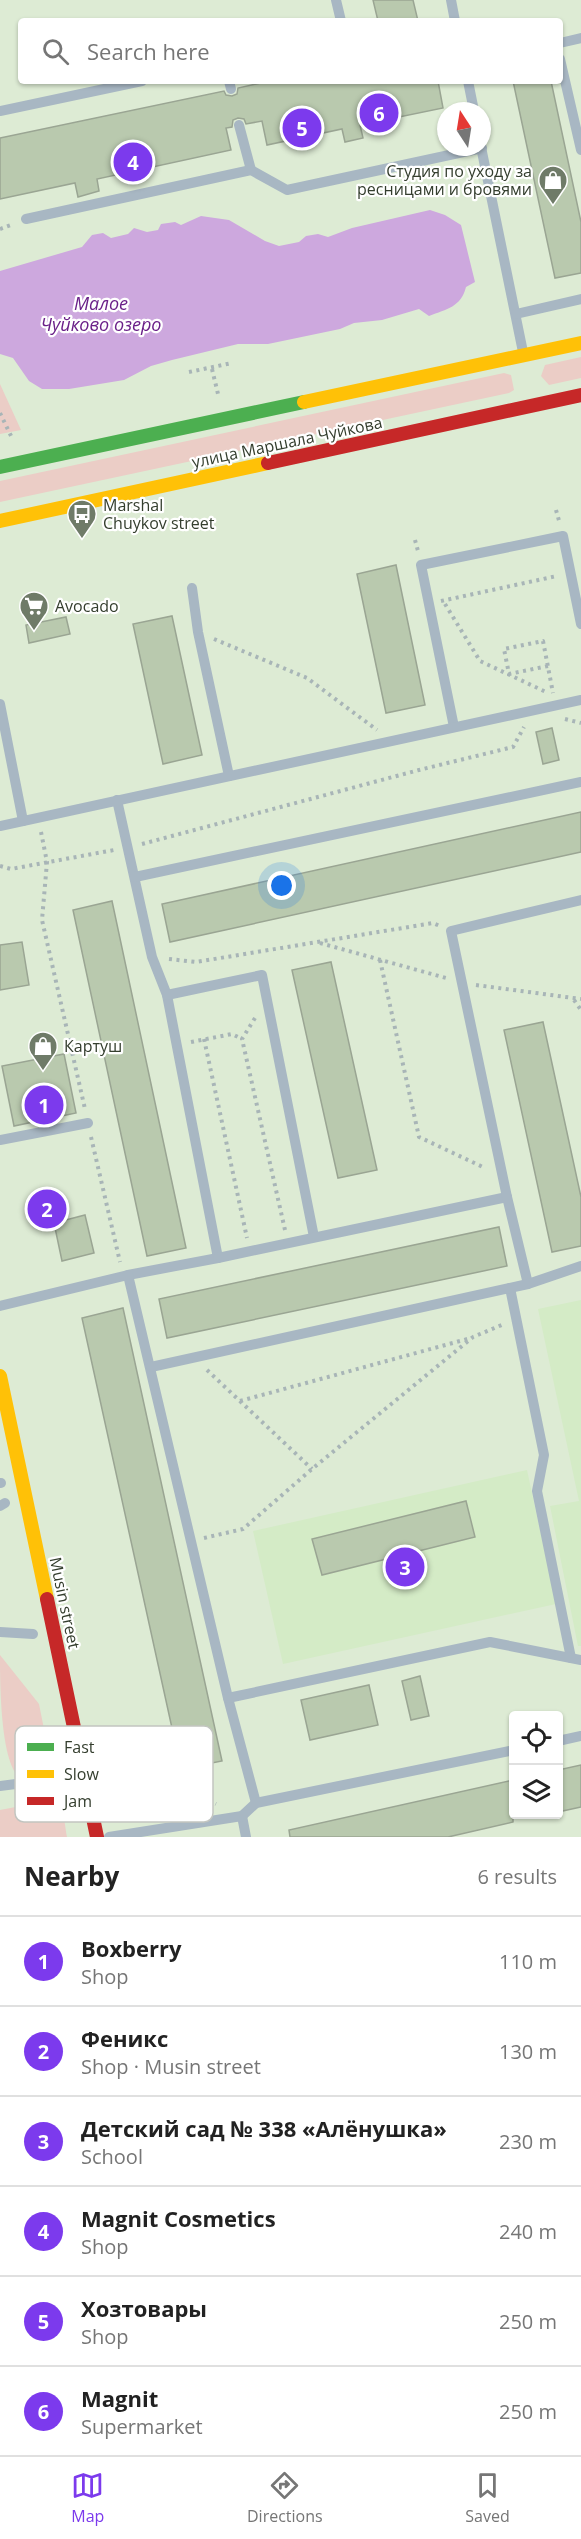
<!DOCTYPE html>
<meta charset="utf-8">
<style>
body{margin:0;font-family:"Open Sans",sans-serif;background:#f2f2f2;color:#222}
.controls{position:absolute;right:18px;bottom:18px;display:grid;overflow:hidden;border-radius:6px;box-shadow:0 2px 4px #0004}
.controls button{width:54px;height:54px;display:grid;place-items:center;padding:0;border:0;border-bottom:2px solid #e0e0e0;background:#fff;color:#222;font:30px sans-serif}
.compass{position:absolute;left:437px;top:102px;width:54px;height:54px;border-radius:50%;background:#fff;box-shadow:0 2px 4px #0004;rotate:348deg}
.you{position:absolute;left:282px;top:886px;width:21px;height:21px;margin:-15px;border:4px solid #fff;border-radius:50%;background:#1a73e8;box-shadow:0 0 0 9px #1a73e833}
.badge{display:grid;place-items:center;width:39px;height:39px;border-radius:50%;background:#7c3aed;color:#fff;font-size:20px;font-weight:700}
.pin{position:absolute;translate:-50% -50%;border:3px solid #fff;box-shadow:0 2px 6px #0006}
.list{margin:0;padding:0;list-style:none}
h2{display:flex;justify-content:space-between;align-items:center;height:78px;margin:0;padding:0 24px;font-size:26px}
h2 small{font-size:20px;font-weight:400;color:#767676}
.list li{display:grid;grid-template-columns:39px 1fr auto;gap:18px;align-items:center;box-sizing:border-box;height:90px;padding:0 24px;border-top:2px solid #e0e0e0}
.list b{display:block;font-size:22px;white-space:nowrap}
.list p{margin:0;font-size:20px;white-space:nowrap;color:#767676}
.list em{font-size:20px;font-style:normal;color:#767676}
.icon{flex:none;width:33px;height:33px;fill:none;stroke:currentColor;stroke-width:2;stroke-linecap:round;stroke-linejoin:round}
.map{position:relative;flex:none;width:581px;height:1837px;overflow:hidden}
.search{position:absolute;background:#fff;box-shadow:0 2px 4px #0004;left:18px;right:18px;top:18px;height:66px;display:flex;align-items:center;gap:15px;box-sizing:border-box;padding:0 21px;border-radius:6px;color:#767676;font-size:22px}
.sheet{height:618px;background:#fff}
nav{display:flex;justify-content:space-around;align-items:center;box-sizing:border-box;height:84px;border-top:2px solid #e0e0e0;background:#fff;font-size:16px;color:#767676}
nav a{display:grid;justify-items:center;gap:3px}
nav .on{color:#7c3aed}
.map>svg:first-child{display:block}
</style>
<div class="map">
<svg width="581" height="1837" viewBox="0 0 581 1837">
<rect width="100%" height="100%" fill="#ddebd4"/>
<g fill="#d4ebc6">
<polygon points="581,1300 581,1646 578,1646 550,1506 579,1501 538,1309"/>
<polygon points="527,1470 556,1604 283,1664 253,1531"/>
</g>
<g fill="#ebcdc6">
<polygon points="581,357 581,378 549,385 541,376 545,365"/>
<polygon points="504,373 511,375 514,390 509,393 0,502 0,481"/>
<polygon points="0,384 21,430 0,434"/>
<path d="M0,1655L39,1704L49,1754L45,1764L36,1771L19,1777C0,1761 0,1681 0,1655Z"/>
<path d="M48,1792C64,1800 64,1821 67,1837H0V1810L21,1806L19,1798Z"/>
</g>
<path fill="#cda8de" d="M430,210L445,215L461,225L475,282L466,287C461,307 447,309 429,316L419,309L382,320L354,323L340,329L268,344H238L172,360L151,366L124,380L69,389H42L29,381L13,358L0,354V271L82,247L92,235L103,233L111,238L128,234L134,228L147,232L158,230L161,224L175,222L181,225L201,216L229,220L265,241L279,246L299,242L306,236L318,234L328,237L352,228Z"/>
<g fill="#b9c9ae" stroke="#9aa593" stroke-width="1.5">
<polygon points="373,0 413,0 418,21 378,21"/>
<polygon points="270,81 438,81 443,108 360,125 363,138 345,142 342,129 267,145 262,121 246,124 244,119 238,118 233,120 232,127 226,128 231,150 97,179 99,191 78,197 75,183 0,199 0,138 224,91 226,95 232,96 237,94 238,88"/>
<polygon points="513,81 551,81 581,222 581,273 555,278"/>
<polygon points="396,565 425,705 386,713 357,574"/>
<polygon points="172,616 202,755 163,764 133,624"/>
<polygon points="66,617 70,634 29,643 26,625"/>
<polygon points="552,728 559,760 543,764 536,732"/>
<polygon points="581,812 581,852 170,942 162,904"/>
<polygon points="112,901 186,1248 147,1256 73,910"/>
<polygon points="22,942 29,985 0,990 0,945"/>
<polygon points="331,962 377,1170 338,1178 292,970"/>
<polygon points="543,1022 581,1197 581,1246 552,1252 504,1030"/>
<polygon points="64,1054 76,1113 14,1126 2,1066"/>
<polygon points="85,1215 94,1253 62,1261 54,1223"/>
<polygon points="499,1227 507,1266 167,1338 159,1299"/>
<polygon points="123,1308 222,1761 181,1769 82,1318"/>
<polygon points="466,1501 475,1537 322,1575 312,1539"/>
<polygon points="420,1676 429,1716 411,1720 402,1681"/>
<polygon points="369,1685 378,1725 310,1740 301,1700"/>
<polygon points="581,1765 581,1807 558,1812 558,1770"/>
<polygon points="513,1780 513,1822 448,1837 290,1837 289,1830"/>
</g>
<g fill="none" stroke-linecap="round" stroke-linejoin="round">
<g stroke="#a8b5b7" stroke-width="4" stroke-dasharray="3 4.5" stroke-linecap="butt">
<polyline points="0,229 14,224"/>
<polyline points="212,369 218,394"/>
<polyline points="189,372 232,363"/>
<polyline points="0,413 12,438"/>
<polyline points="556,510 560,524"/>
<polyline points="415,540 418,551"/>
<polyline points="441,601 557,576"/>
<polyline points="445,604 480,661 546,692"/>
<polyline points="214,639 307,678 377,730"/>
<polyline points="548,666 509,674 504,649 543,641 553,693"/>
<polyline points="565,719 581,723"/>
<polyline points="41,832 47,862 42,920 85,1109"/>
<polyline points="142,844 419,770 513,747 524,727"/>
<polyline points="0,866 11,869 114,850"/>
<polyline points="320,943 446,978"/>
<polyline points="169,959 196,962 433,923 440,926"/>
<polyline points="380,960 419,1137 485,1168"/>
<polyline points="476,985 581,999"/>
<polyline points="574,1000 581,1010"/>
<polyline points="255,1018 242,1039 285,1230"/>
<polyline points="204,1039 247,1238"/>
<polyline points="191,1042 232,1034 242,1039"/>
<polyline points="91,1137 120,1262"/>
<polyline points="207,1370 312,1469"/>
<polyline points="240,1401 471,1338"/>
<polyline points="204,1538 243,1529 312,1469 473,1337 504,1324"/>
<polyline points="127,1763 216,1804"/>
</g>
<g stroke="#a8b7c3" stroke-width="10">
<polyline points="336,0 341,21"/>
<polyline points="451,0 455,21"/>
<polyline points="560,43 581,38"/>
<polyline points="560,59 581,150"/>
<polyline points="229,81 231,89"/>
<polyline points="468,81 474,111"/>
<polyline points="0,111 142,81"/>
<polyline points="239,125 251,170"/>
<polyline points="481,147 523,352"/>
<polyline points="26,219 251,170 287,190 482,148"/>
<polyline points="516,314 581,299"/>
<polyline points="192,588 198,632 229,776"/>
<polyline points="0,704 23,821"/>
<polyline points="454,727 421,565 563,536 581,624"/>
<polyline points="117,800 152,957 167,995 218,1258 128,1275"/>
<polyline points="0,826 581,700"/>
<polyline points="135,877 581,782"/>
<polyline points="167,995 262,975 314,1237"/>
<polyline points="0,1140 88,1123"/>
<polyline points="218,1258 507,1197"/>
<polyline points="528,1284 507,1197 451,931 581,900"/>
<polyline points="510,1288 544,1455 537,1491 571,1658"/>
<polyline points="0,1306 128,1275 228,1698 256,1803"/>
<polyline points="151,1367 528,1284 581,1266"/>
<polyline points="0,1483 1,1483"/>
<polyline points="0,1506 5,1503"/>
<polyline points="0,1632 33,1634"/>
<polyline points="228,1698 490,1642 581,1660"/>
<polyline points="558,1741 581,1736"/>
<polyline points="0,1786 62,1778"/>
<polyline points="242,1816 246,1837"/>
<polyline points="109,1837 242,1816 256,1803 514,1750"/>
</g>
<polyline stroke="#4caf50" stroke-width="14" points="0,467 304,402"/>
<g stroke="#ffc107" stroke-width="14">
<polyline points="304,402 581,343"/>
<polyline points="0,521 268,463"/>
<polyline points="0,1376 47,1599"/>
</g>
<g stroke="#c62828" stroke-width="14">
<polyline points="268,463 581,395"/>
<polyline points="47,1599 97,1837"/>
</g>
</g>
<defs>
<g id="shop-pin" transform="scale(1.5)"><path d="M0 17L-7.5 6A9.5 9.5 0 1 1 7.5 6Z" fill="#6f7b68" stroke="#fff"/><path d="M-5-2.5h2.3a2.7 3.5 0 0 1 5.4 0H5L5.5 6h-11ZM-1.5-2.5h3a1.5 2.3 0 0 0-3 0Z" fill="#fff"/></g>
<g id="bus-pin" transform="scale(1.5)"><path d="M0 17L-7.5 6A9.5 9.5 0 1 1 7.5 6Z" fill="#6f7b68" stroke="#fff"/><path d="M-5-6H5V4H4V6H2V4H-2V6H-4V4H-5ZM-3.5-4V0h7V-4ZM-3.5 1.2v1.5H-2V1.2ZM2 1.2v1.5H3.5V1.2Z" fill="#fff"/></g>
<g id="supermarket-pin" transform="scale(1.5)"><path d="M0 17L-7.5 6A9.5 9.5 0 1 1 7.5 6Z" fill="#6f7b68" stroke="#fff"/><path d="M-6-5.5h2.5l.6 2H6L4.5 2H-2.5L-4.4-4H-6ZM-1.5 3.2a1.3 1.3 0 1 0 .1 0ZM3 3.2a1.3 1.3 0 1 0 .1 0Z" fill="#fff"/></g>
</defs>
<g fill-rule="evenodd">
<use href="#shop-pin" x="553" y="180"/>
<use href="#bus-pin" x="82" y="514"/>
<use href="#supermarket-pin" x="34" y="606"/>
<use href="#shop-pin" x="43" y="1046"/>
</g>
<g text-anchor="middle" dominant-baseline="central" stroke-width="4.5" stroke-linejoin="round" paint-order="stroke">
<g font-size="16" fill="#343e2e" stroke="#fff" text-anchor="start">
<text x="532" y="171" text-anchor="end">Студия по уходу за<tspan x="532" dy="18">ресницами и бровями</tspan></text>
<text x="103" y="505">Marshal<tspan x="103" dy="18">Chuykov street</tspan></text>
<text x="55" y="606">Avocado</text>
<text x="64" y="1046">Картуш</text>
</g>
<g font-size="16" fill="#343e2e" stroke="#fff">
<text transform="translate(287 442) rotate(-12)">улица Маршала Чуйкова</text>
<text transform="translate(65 1603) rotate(78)">Musin street</text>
</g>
<g font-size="18" font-style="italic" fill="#6a2088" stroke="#fff">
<text x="101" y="303">Малое<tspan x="101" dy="21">Чуйково озеро</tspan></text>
</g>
</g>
<rect x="15" y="1726" width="198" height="96" rx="9" fill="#fff" stroke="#c2c5c0" stroke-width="1.5"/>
<rect x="27" y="1743" width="27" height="8" fill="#4caf50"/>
<rect x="27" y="1770" width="27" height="8" fill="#ffc107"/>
<rect x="27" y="1797" width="27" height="8" fill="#c62828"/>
<g font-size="16" fill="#343e2e">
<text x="64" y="1753">Fast</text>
<text x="64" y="1780">Slow</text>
<text x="64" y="1807">Jam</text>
</g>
</svg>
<div class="controls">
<button><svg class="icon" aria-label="locate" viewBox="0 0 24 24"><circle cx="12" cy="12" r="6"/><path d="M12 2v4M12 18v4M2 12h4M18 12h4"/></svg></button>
<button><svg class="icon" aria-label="layers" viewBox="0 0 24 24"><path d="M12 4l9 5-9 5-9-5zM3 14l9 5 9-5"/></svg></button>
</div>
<svg class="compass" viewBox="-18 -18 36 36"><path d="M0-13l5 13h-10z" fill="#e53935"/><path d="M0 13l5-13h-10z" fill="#767676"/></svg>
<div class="you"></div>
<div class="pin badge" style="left:44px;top:1105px">1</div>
<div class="pin badge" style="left:47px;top:1209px">2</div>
<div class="pin badge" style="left:405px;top:1567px">3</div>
<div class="pin badge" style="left:133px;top:162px">4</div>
<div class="pin badge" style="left:302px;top:128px">5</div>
<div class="pin badge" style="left:379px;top:113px">6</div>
<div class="search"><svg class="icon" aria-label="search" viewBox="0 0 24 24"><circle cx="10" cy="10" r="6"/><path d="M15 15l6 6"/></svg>Search here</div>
</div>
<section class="sheet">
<h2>Nearby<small>6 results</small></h2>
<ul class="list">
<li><span class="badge">1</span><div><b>Boxberry</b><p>Shop</p></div><em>110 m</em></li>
<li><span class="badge">2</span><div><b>Феникс</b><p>Shop · Musin street</p></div><em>130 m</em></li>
<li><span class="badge">3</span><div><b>Детский сад № 338 «Алёнушка»</b><p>School</p></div><em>230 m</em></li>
<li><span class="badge">4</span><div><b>Magnit Cosmetics</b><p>Shop</p></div><em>240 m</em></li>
<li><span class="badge">5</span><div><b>Хозтовары</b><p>Shop</p></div><em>250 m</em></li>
<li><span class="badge">6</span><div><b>Magnit</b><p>Supermarket</p></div><em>250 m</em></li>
</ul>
</section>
<nav>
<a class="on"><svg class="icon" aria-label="map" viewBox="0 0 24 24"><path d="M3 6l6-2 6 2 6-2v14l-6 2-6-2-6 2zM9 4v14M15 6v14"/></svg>Map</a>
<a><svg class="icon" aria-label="directions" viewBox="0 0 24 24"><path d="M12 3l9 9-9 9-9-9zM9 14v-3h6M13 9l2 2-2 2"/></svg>Directions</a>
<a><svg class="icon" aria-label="saved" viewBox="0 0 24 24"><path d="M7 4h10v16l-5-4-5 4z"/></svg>Saved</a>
</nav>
